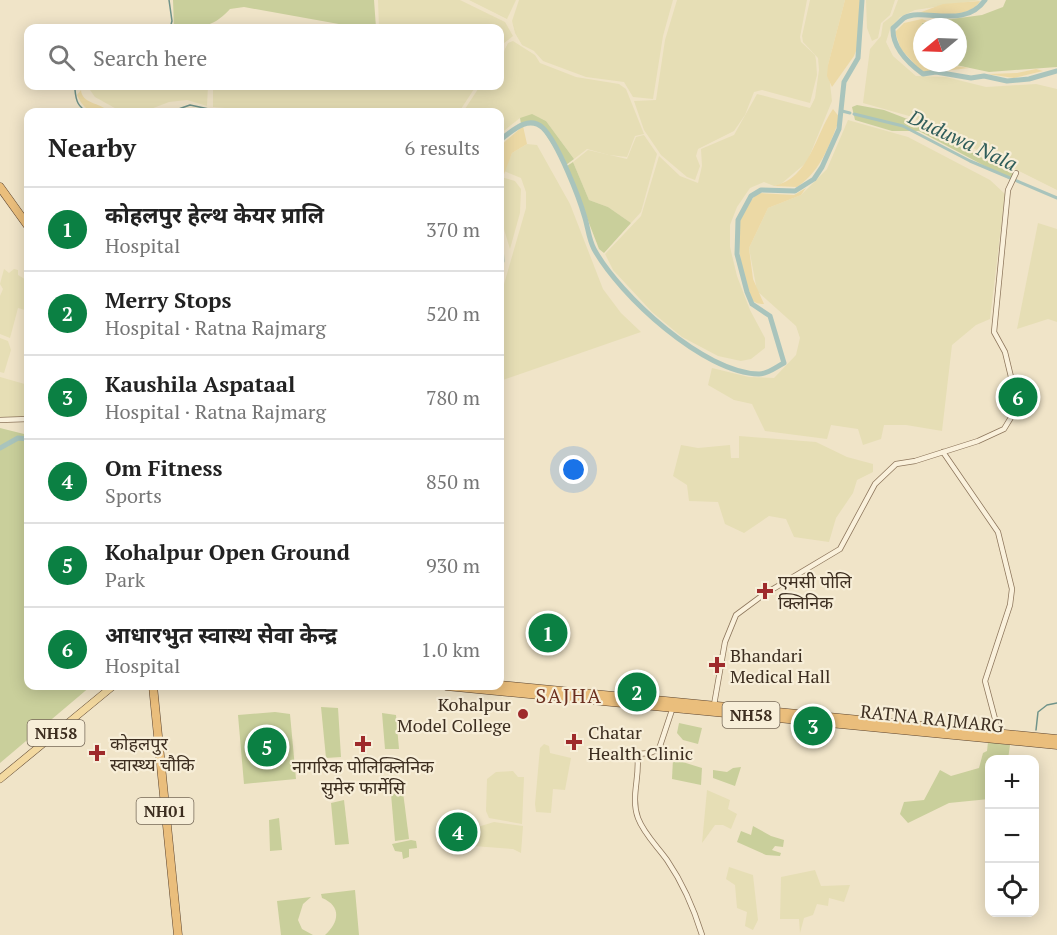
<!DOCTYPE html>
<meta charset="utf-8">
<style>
body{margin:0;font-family:"PT Serif","Noto Sans Devanagari",serif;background:#f6f6f6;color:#222}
.controls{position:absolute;right:18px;bottom:18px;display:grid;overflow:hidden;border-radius:12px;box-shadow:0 3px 15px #0003}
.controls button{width:54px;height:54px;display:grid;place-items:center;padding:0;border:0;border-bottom:2px solid #e0e0e0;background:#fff;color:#222;font:30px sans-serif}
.compass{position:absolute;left:913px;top:18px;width:54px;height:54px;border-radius:50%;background:#fff;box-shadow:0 3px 15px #0003;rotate:251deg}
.you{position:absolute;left:574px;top:470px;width:21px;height:21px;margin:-15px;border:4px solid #fff;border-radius:50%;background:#1a73e8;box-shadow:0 0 0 9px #1a73e833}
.badge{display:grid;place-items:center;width:39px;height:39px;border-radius:50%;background:#0b8043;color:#fff;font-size:20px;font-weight:700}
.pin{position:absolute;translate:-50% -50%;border:3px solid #fff;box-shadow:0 2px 6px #0006}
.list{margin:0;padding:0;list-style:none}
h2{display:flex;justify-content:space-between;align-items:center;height:78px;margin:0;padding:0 24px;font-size:26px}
h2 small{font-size:20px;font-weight:400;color:#767676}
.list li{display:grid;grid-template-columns:39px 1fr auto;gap:18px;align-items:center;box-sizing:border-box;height:84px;padding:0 24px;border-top:2px solid #e0e0e0}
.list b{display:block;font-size:22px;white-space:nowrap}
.list p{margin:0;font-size:20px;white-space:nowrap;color:#767676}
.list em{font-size:20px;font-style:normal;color:#767676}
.icon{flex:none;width:33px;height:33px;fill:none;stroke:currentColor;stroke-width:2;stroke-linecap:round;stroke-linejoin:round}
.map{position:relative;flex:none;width:1057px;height:935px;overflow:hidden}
.search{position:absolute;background:#fff;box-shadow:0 3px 15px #0003;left:24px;top:24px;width:480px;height:66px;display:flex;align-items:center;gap:15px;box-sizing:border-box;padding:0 21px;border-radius:12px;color:#767676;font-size:22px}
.panel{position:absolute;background:#fff;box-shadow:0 3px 15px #0003;left:24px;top:108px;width:480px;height:582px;border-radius:12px}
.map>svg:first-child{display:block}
</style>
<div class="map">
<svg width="1057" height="935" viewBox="0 0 1057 935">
<rect width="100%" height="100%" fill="#f0e4c8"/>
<g fill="#e6deb5">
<polygon points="378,0 460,0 505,22 513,36 503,44 500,55 500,28 379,28"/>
<polygon points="469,0 516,0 507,19"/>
<polygon points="519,0 673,0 663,36 653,99 633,97 624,82 586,77 543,61 534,51 522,45 515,33 512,21"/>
<polygon points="677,0 807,0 800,37 801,42 815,55 816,60 817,75 810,103 762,90 754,92 745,115 734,131 698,149 696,156 700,166 695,180 687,177 661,155 644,130 634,101 656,100 665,40"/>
<polygon points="810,0 845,0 828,65 832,101 807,162 781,184 774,186 764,182 750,188 737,207 730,225 730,247 737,276 750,310 765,338 765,348 751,359 741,361 718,356 682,337 652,312 613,270 605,254 641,216 659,156 680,176 698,183 702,166 701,149 734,135 757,94 810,108 815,98 819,70 818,58 803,42 802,36"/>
<polygon points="866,0 895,0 890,15 881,23 878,38 872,41 867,28"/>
<polygon points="898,0 981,0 915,10 900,17 890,29 886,42 893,56 916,76 946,77 986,87 1036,84 1057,89 1057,190 909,116 863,103 870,49 881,36 883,23 892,16"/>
<polygon points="513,41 535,55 540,63 576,77 619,84 626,89 644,134 635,136 627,157 609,155 587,149 574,159 546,121 540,118 520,118 500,134 500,112 463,112 480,86 500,86 500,64 505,49 508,43"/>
<polygon points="126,86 208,86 207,106 187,100 169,102 143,112 122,112 95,97 90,90 109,90"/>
<polygon points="213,86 316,86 318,88 341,90 352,89 354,86 476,86 459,112 272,112 213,107"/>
<polygon points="848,120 908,137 990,180 1005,194 990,319 976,325 952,345 942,431 906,425 884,425 881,439 863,445 858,429 831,425 827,439 765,431 752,404 734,400 708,385 712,368 749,377 774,378 796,355 800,338 796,326 757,291 749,248 768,208 801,195 827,169"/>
<polygon points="644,135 657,154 641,212 631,223 608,207 589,200 573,162 588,150 627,159 636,137"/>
<polygon points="527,144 537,145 570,204 603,289 621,313 641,332 500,381 500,298 526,208 526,192 521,178 504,171 512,153"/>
<polygon points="501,177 515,181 521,189 520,213 510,249 500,216"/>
<polygon points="1038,223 1057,229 1057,322 1048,319 1017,329"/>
<polygon points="4,269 9,273 14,269 18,270 18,275 28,281 28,311 18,308 10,338 0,334 0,296 3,289 0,284"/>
<polygon points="0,338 8,341 11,350 4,373 0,372"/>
<polygon points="0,377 28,385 28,417 0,418"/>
<polygon points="739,436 816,442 847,457 873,464 873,472 857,480 853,493 836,518 829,542 794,537 786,519 769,516 744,533 725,524 718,502 689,501 687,485 673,476 681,445 698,448 730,445 731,458 739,458"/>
<polygon points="544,744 549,746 550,753 571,758 565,790 553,789 551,813 536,812 535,804 540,748"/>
<polygon points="513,771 518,777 524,777 522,824 489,818 486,811 487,779 496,772"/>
<polygon points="707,790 730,800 728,809 737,814 731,829 723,825 715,825 702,843"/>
<polygon points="494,822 523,826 521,853 513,849 473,846 471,829"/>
<polygon points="729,867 753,875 758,920 753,930 745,926 747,912 737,908 735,885 726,879"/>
<polygon points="815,870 821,886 850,885 844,902 829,898 828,906 817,904 813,915 804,918 800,933 799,919 780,919 781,877"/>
</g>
<g fill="#c9cf9b">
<path d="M173,0H374L376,28H361L244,7L230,9C214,27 199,29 174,28Z"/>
<polygon points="1006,0 1057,0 1057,67 989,72 951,64 930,67 924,63 958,63 958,27 922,27 922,61 914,46 922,23 982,15 1003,7"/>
<polygon points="857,105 884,110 910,120 1013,174 1011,180 919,131 892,131 855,120 852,107"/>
<polygon points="532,114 546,121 574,159 566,165 540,126 533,122 521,124 520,118"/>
<polygon points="573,162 589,200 608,207 631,223 604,253 599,249 567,166"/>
<polygon points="0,428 28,435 28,686 91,686 0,763"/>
<polygon points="321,707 338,708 341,757 326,758"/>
<polygon points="275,712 290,714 296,779 244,784 238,715"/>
<polygon points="382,713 396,715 399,749 385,749"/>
<polygon points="679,723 702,728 698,744 683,740 677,733"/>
<polygon points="988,742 1010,745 1008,759 990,760 989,799 949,803 908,823 900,814 904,802 924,800 940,770 951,776 979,768 983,753 987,751"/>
<polygon points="673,759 702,768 701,785 672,779"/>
<polygon points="741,767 735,786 713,778 713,770 727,772 733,768"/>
<polygon points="403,792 409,839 395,841 391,794"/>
<polygon points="344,800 349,844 335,845 331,803"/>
<polygon points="279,818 282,850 270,851 269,820"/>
<polygon points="753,826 771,836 784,840 783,847 775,846 772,850 781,853 780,856 766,855 737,842 741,831 751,835"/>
<polygon points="411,840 416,841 417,848 409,849 409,857 403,859 402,852 395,851 392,844"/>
<path d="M355,890L359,935H325C339,923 342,906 322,898L321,894Z"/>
<polygon points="311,897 303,904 298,920 302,929 313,935 281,935 277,901"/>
</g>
<g fill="#ecd9a5">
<polygon points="845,0 860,0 858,46 854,56 832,87 827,76 828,65"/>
<path d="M980,1C971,18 933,16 916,14L943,4Z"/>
<path d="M922,19L928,21L922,23L914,46C930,79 937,61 969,68L927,73L921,71L901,49L895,32L904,23Z"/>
<polygon points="1036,69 1043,71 1014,78 988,74 1017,73"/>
<path d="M81,90C82,104 99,102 110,112C92,113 85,112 77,95Z"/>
<path d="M833,109L840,118C829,145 822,170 797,187L774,186C810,178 815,135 833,109Z"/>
<polygon points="523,126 527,144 512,153 500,185 500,146"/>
<path d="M806,188L801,195L768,208L749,248L753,279L764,304C759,304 754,303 751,299C742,283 736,237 740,220C743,209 750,201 758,193L794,195Z"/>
</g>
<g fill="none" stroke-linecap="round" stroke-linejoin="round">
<g stroke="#6f938a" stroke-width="1.5">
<polyline points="169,0 172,21 170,28"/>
<path d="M78,86L75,90C76,101 78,107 88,112"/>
<polyline points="81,86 117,86"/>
<polyline points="170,112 190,105 223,112"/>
<polyline points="1036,730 1038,712 1047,705 1057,703"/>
</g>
<g stroke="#a9c4bc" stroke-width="3">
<polyline points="842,111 850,113"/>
<polyline points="854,114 903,126 970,161 1057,198"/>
</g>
<g stroke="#a9c4bc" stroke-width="5">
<path d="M985,0C964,30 924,7 904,18C900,21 897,25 893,28C892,47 908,63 923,74L936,72L971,78L984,76L1007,81L1029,79L1057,71"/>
<path d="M500,140C511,132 528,114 543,128C558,143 579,197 585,218C588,228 589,240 594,249C620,296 704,373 759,374C768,374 776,367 784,363L770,316L752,304L747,292L737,254L738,220L751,196L761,190L795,191L814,179L822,167L839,129L844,82L858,58L862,0"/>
<polyline points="500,232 502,261 500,267"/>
<polyline points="0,448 18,438 28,439"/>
</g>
<g stroke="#8d765c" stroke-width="6">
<g id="tertiary">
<polyline points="0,420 28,419"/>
<polyline points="943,452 998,532 1012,589 1010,605 985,681 999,734"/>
<polyline points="714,705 725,642 736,615 763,595 840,549 875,484 896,464 915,461 978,441 1004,429 1018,406 1005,352 994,332 1008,190 1016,173"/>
<path d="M673,707L659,749L650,753L637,754C641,775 630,796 638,818C644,834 657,846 667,860C682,882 694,909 702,935"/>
</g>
</g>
<g stroke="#5b4430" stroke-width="8">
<polyline id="primary" points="0,779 113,686"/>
</g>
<g stroke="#5b4430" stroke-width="9">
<g id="trunk">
<polyline points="0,187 28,226"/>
<polyline points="500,685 1057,739"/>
<polyline points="153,686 178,935"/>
<polyline points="446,686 1057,745"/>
</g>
</g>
<use href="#tertiary" stroke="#faf1dc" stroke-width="4.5"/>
<use href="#primary" stroke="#f3d9a0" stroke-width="7"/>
<use href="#trunk" stroke="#eabe7c" stroke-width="8"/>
</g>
<g fill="#9e2a2b" stroke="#f7eed8" stroke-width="2">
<path d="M762 582h6v6h6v6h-6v6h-6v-6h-6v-6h6z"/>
<path d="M714 656h6v6h6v6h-6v6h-6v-6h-6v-6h6z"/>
<circle cx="523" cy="714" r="6"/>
<path d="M571 733h6v6h6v6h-6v6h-6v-6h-6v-6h6z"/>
<path d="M360 735h6v6h6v6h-6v6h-6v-6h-6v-6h6z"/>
<path d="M94 744h6v6h6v6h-6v6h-6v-6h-6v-6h6z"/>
</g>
<g text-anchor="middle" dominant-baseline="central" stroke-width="4.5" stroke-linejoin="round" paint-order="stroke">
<g fill="#f7eed8" stroke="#756857" stroke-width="1.5">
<rect x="722.5" y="702" width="57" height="26" rx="4.5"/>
<rect x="27.5" y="720" width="57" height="26" rx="4.5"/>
<rect x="136.5" y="798" width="57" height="26" rx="4.5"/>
</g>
<g font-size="16" font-weight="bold" fill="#3d2e20">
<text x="751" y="715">NH58</text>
<text x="56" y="733">NH58</text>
<text x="165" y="811">NH01</text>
</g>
<g font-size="18" fill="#3d2e20" stroke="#f7eed8" text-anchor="start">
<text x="778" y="581">एमसी पोलि<tspan x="778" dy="21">क्लिनिक</tspan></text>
<text x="730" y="655">Bhandari<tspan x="730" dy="21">Medical Hall</tspan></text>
<text x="511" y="704" text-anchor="end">Kohalpur<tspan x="511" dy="21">Model College</tspan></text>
<text x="588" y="732">Chatar<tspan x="588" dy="21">Health Clinic</tspan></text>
<text x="110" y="743">कोहलपुर<tspan x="110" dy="21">स्वास्थ्य चौकि</tspan></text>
<text x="363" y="766" text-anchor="middle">नागरिक पोलिक्लिनिक<tspan x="363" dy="21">सुमेरु फार्मेसि</tspan></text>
</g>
<g font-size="18" fill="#3d2e20" stroke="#f7eed8">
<text transform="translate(932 718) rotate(6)">RATNA RAJMARG</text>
</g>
<g font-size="20" font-style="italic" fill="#2f5d5a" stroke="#f7eed8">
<text transform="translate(963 140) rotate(25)">Duduwa Nala</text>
</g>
<g font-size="20" letter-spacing="1.5" fill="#6b2e1e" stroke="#f7eed8">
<text x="569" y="695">SAJHA</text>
</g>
</g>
</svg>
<div class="controls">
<button>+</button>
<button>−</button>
<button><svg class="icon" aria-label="locate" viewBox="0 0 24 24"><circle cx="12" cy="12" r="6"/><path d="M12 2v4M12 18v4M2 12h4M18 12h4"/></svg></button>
</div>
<svg class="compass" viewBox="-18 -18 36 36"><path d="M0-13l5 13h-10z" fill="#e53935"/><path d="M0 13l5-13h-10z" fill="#767676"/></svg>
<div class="you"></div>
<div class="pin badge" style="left:548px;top:633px">1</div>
<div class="pin badge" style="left:637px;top:692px">2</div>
<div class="pin badge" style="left:813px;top:726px">3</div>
<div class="pin badge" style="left:458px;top:832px">4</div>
<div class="pin badge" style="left:267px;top:747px">5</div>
<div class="pin badge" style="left:1018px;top:397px">6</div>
<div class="search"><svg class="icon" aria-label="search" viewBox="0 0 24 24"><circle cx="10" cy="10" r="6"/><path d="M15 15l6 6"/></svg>Search here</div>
<section class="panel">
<h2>Nearby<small>6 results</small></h2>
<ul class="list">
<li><span class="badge">1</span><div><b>कोहलपुर हेल्थ केयर प्रालि</b><p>Hospital</p></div><em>370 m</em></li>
<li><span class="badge">2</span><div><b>Merry Stops</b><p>Hospital · Ratna Rajmarg</p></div><em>520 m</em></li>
<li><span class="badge">3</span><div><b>Kaushila Aspataal</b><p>Hospital · Ratna Rajmarg</p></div><em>780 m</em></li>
<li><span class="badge">4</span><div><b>Om Fitness</b><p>Sports</p></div><em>850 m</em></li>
<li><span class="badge">5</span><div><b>Kohalpur Open Ground</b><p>Park</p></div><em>930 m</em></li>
<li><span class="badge">6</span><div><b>आधारभुत स्वास्थ सेवा केन्द्र</b><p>Hospital</p></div><em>1.0 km</em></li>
</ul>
</section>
</div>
